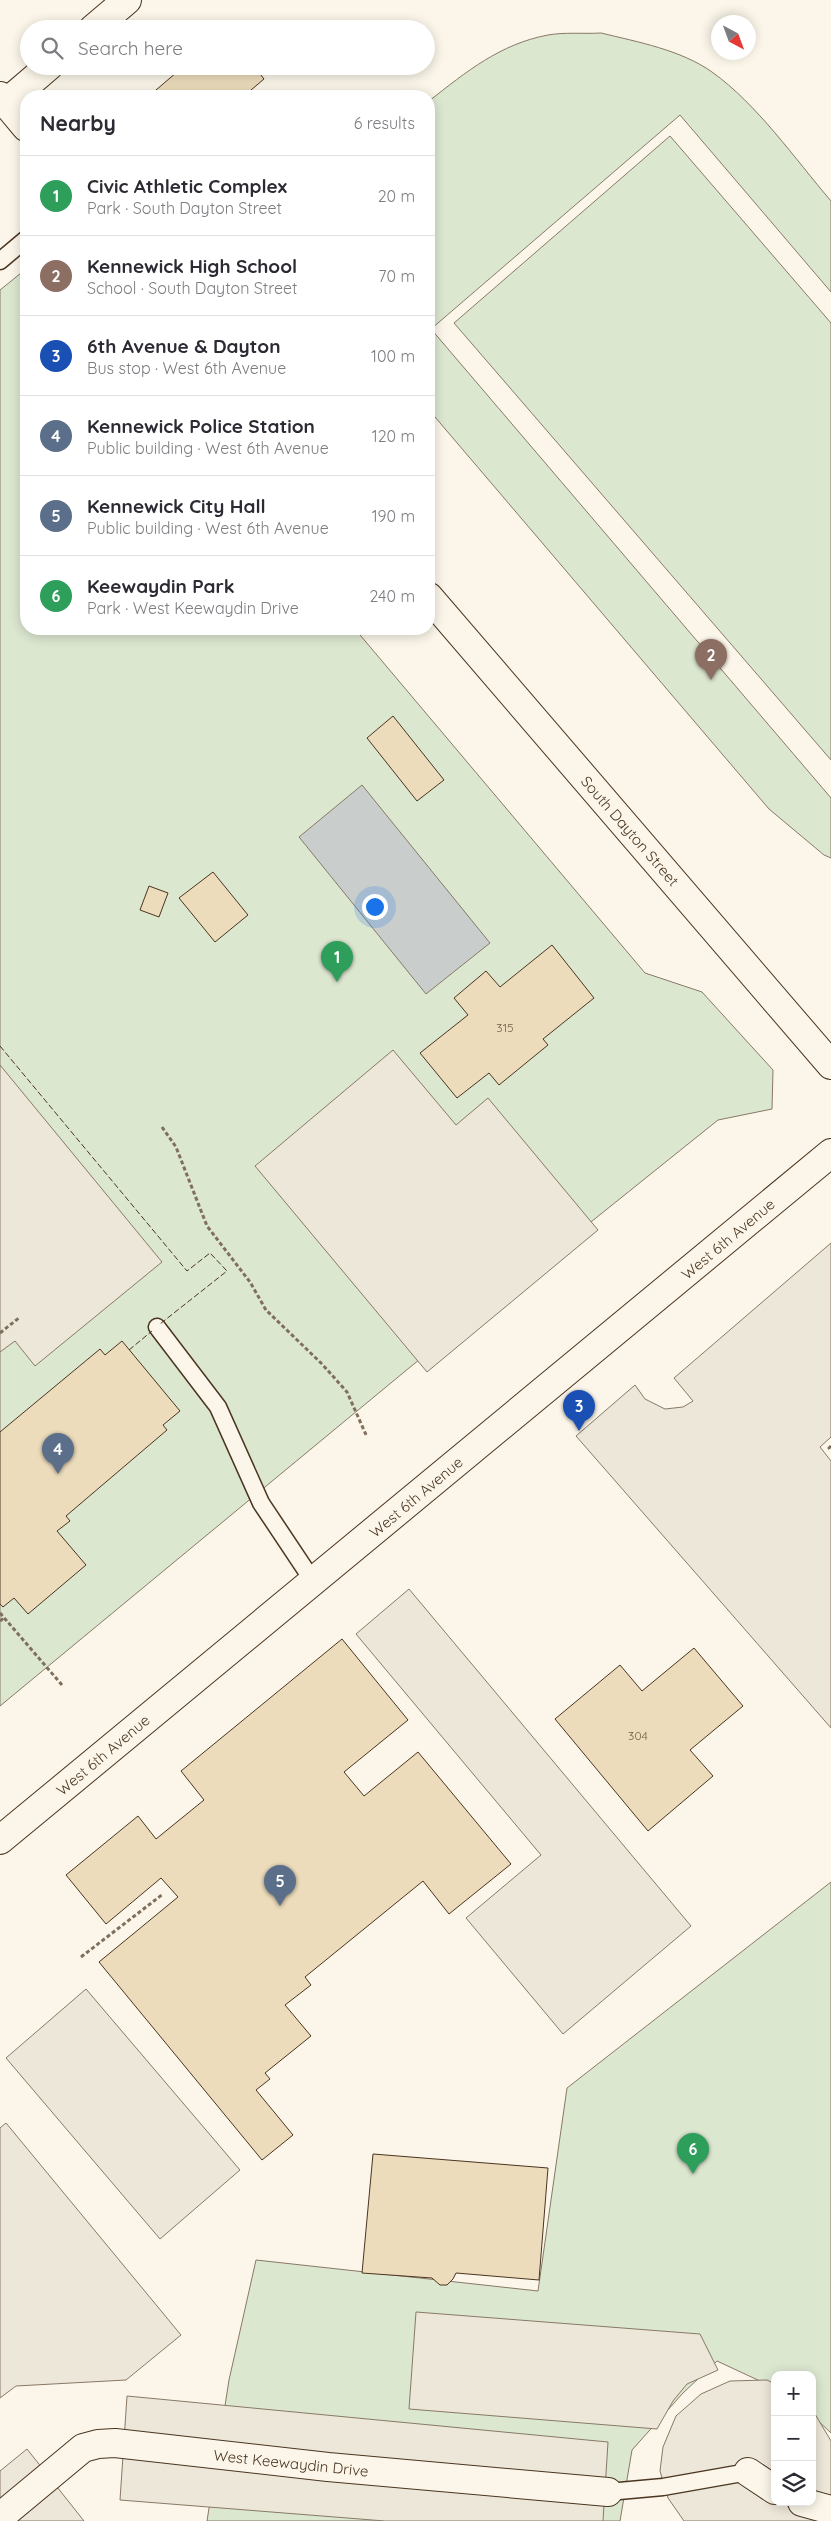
<!DOCTYPE html>
<meta charset="utf-8">
<style>
body{margin:0;font-family:Quicksand,sans-serif;background:#f2f2f3;color:#2b2b33}
.controls{position:absolute;right:15px;bottom:15px;display:grid;overflow:hidden;border-radius:10px;box-shadow:0 2px 12px #0003}
.controls button{width:45px;height:45px;display:grid;place-items:center;padding:0;border:0;border-bottom:1px solid #e1e1e2;background:#fff;color:#2b2b33;font:25px sans-serif}
.compass{position:absolute;left:711px;top:15px;width:45px;height:45px;border-radius:50%;background:#fff;box-shadow:0 2px 12px #0003;rotate:139deg}
.you{position:absolute;left:374px;top:906px;width:18px;height:18px;margin:-12px;border:4px solid #fff;border-radius:50%;background:#1a73e8;box-shadow:0 0 0 8px #1a73e833}
.badge{display:grid;place-items:center;width:32px;height:32px;border-radius:50%;background:#0b8043;color:#fff;font-size:16px;font-weight:700}
.pin{position:absolute;translate:-50% -41px;filter:drop-shadow(0 1px 2px #0008)}
.pin::after{content:'';position:absolute;top:26px;width:18px;height:15px;background:inherit;clip-path:polygon(0 0,100% 0,50% 100%)}
.list{margin:0;padding:0;list-style:none}
h2{display:flex;justify-content:space-between;align-items:center;height:65px;margin:0;padding:0 20px;font-size:21px}
h2 small{font-size:16px;font-weight:400;color:#7c7c81}
.list li{display:grid;grid-template-columns:32px 1fr auto;gap:15px;align-items:center;box-sizing:border-box;height:80px;padding:0 20px;border-top:1px solid #e1e1e2}
.list b{display:block;font-size:19px;white-space:nowrap}
.list p{margin:0;font-size:16px;white-space:nowrap;color:#7c7c81}
.list em{font-size:16px;font-style:normal;color:#7c7c81}
.icon{flex:none;width:28px;height:28px;fill:none;stroke:currentColor;stroke-width:2;stroke-linecap:round;stroke-linejoin:round}
.map{position:relative;flex:none;width:831px;height:2521px;overflow:hidden}
.search{position:absolute;background:#fff;box-shadow:0 2px 12px #0003;left:20px;top:20px;width:415px;height:55px;display:flex;align-items:center;gap:12px;box-sizing:border-box;padding:0 18px;border-radius:28px;color:#7c7c81;font-size:19px}
.panel{position:absolute;background:#fff;box-shadow:0 2px 12px #0003;left:20px;top:90px;width:415px;height:545px;border-radius:20px}
.map>svg:first-child{display:block}
</style>
<div class="map">
<svg width="831" height="2521" viewBox="0 0 831 2521">
<rect width="100%" height="100%" fill="#fbf6e9"/>
<g fill="#dce7d0" stroke="#887966">
<path d="M601,33C638,42 681,50 712,72C757,104 795,159 831,201V292L680,115L431,329L831,798V858L824,855L769,809L429,410V101C466,72 500,44 548,35C565,32 584,34 601,33Z"/>
<polygon points="670,136 831,323 831,760 454,323"/>
<polygon points="26,269 26,629 355,629 645,973 702,992 773,1070 772,1109 718,1120 409,1368 0,1706 0,290"/>
<polygon points="831,1882 831,2433 812,2415 812,2375 775,2375 775,2388 717,2361 683,2393 632,2450 620,2521 207,2521 229,2380 256,2260 538,2291 567,2088"/>
</g>
<g fill="#ede7d9" stroke="#887966">
<polygon points="393,1050 456,1125 488,1098 598,1230 427,1372 255,1166"/>
<polygon points="0,1065 162,1262 35,1366 15,1341 0,1352"/>
<polygon points="831,1243 831,1437 820,1447 831,1461 831,1728 576,1436 635,1385 645,1399 665,1409 683,1407 693,1401 674,1378"/>
<polygon points="409,1589 691,1926 563,2034 466,1918 541,1855 356,1634"/>
<polygon points="86,1989 240,2170 160,2239 6,2058"/>
<polygon points="6,2123 181,2335 126,2380 16,2386 0,2398 0,2128"/>
<polygon points="416,2312 700,2334 718,2370 687,2384 673,2401 657,2429 409,2409"/>
<polygon points="767,2380 775,2384 775,2502 812,2502 812,2409 831,2441 831,2521 684,2521 668,2498 660,2471 663,2447 676,2416 701,2394 730,2381"/>
<polygon points="127,2396 608,2442 603,2521 385,2521 120,2500"/>
<polygon points="27,2449 84,2521 0,2521 0,2471"/>
</g>
<polygon fill="#c9cecd" stroke="#887966" points="362,785 490,943 426,994 299,837"/>
<g fill="#ecdcbc" stroke="#4a3520">
<polygon points="184,66 254,66 264,79 244,96 149,96"/>
<polygon points="393,716 444,780 417,801 367,738"/>
<polygon points="213,872 248,915 215,942 179,898"/>
<polygon points="149,886 168,893 159,917 140,910"/>
<polygon points="552,945 594,998 543,1039 548,1045 499,1085 489,1073 457,1098 420,1053 468,1015 454,998 486,971 500,987"/>
<polygon points="122,1341 180,1411 163,1425 167,1430 66,1516 70,1521 57,1531 86,1565 28,1614 14,1598 3,1607 0,1604 0,1432 100,1349 105,1355"/>
<polygon points="342,1639 408,1720 344,1772 364,1796 418,1752 511,1864 449,1914 423,1881 305,1977 311,1985 285,2005 311,2036 265,2073 270,2079 256,2090 293,2135 262,2160 99,1962 178,1897 161,1878 106,1924 66,1875 138,1816 156,1839 204,1800 181,1771"/>
<polygon points="694,1648 743,1706 690,1750 713,1776 648,1831 555,1719 620,1665 642,1691"/>
<polygon points="373,2154 548,2168 539,2280 456,2273 453,2279 447,2285 440,2285 432,2278 362,2273"/>
</g>
<g fill="none" stroke-linecap="round" stroke-linejoin="round">
<g stroke="#4a3520" stroke-width="19">
<g id="service">
<polyline points="0,261 26,239"/>
<polyline points="157,1327 218,1407 261,1503 313,1581"/>
<polyline points="608,2492 663,2487 748,2472"/>
</g>
</g>
<g stroke="#4a3520" stroke-width="30">
<g id="minor">
<polyline points="93,29 127,0"/>
<polyline points="6,103 49,66"/>
<polyline points="748,2472 775,2490"/>
<polyline points="802,2502 831,2510"/>
<polyline points="0,2517 83,2448 98,2444 115,2443 328,2467 608,2492"/>
</g>
</g>
<g stroke="#4a3520" stroke-width="30">
<g id="tertiary">
<polyline points="0,96 26,127"/>
<polyline points="429,597 831,1065"/>
<polyline points="0,1840 831,1153"/>
</g>
</g>
<g stroke="#7f6f5c" stroke-width="3" stroke-dasharray="4 2.5" stroke-linecap="butt">
<polyline points="162,1127 176,1147 207,1226 250,1282 266,1310 322,1364 347,1392 367,1437"/>
<polyline points="0,1333 20,1317"/>
<polyline points="831,1446 829,1448 831,1450"/>
<polyline points="0,1613 62,1685"/>
<polyline points="0,1621 4,1618"/>
<polyline points="81,1957 163,1894"/>
</g>
<use href="#service" stroke="#fbf6e9" stroke-width="16"/>
<use href="#minor" stroke="#fbf6e9" stroke-width="28"/>
<use href="#tertiary" stroke="#fbf6e9" stroke-width="28"/>
<g stroke="#4a3520" stroke-width="1" stroke-dasharray="6 2.5" stroke-linecap="butt">
<polyline points="0,1046 187,1271 210,1253 227,1271 160,1324"/>
<polyline points="129,1350 152,1331"/>
</g>
</g>
<g text-anchor="middle" dominant-baseline="central" stroke-width="4" stroke-linejoin="round" paint-order="stroke">
<g font-size="12" fill="#725f47">
<text x="505" y="1027">315</text>
<text x="638" y="1735">304</text>
</g>
<g font-size="15" fill="#4a3520" stroke="#fbf6e9">
<text transform="translate(630 831) rotate(49)">South Dayton Street</text>
<text transform="translate(728 1239) rotate(-40)">West 6th Avenue</text>
<text transform="translate(416 1497) rotate(-40)">West 6th Avenue</text>
<text transform="translate(103 1755) rotate(-40)">West 6th Avenue</text>
<text transform="translate(291 2463) rotate(6)">West Keewaydin Drive</text>
</g>
</g>
</svg>
<div class="controls">
<button>+</button>
<button>−</button>
<button><svg class="icon" aria-label="layers" viewBox="0 0 24 24"><path d="M12 4l9 5-9 5-9-5zM3 14l9 5 9-5"/></svg></button>
</div>
<svg class="compass" viewBox="-18 -18 36 36"><path d="M0-13l5 13h-10z" fill="#e53935"/><path d="M0 13l5-13h-10z" fill="#7c7c81"/></svg>
<div class="you"></div>
<div class="pin badge" style="left:337px;top:982px;background:#2e9e5b">1</div>
<div class="pin badge" style="left:711px;top:680px;background:#8d6e63">2</div>
<div class="pin badge" style="left:579px;top:1431px;background:#1a4fb4">3</div>
<div class="pin badge" style="left:58px;top:1474px;background:#5c6f8a">4</div>
<div class="pin badge" style="left:280px;top:1906px;background:#5c6f8a">5</div>
<div class="pin badge" style="left:693px;top:2174px;background:#2e9e5b">6</div>
<div class="search"><svg class="icon" aria-label="search" viewBox="0 0 24 24"><circle cx="10" cy="10" r="6"/><path d="M15 15l6 6"/></svg>Search here</div>
<section class="panel">
<h2>Nearby<small>6 results</small></h2>
<ul class="list">
<li><span class="badge" style="background:#2e9e5b">1</span><div><b>Civic Athletic Complex</b><p>Park · South Dayton Street</p></div><em>20 m</em></li>
<li><span class="badge" style="background:#8d6e63">2</span><div><b>Kennewick High School</b><p>School · South Dayton Street</p></div><em>70 m</em></li>
<li><span class="badge" style="background:#1a4fb4">3</span><div><b>6th Avenue &amp; Dayton</b><p>Bus stop · West 6th Avenue</p></div><em>100 m</em></li>
<li><span class="badge" style="background:#5c6f8a">4</span><div><b>Kennewick Police Station</b><p>Public building · West 6th Avenue</p></div><em>120 m</em></li>
<li><span class="badge" style="background:#5c6f8a">5</span><div><b>Kennewick City Hall</b><p>Public building · West 6th Avenue</p></div><em>190 m</em></li>
<li><span class="badge" style="background:#2e9e5b">6</span><div><b>Keewaydin Park</b><p>Park · West Keewaydin Drive</p></div><em>240 m</em></li>
</ul>
</section>
</div>
